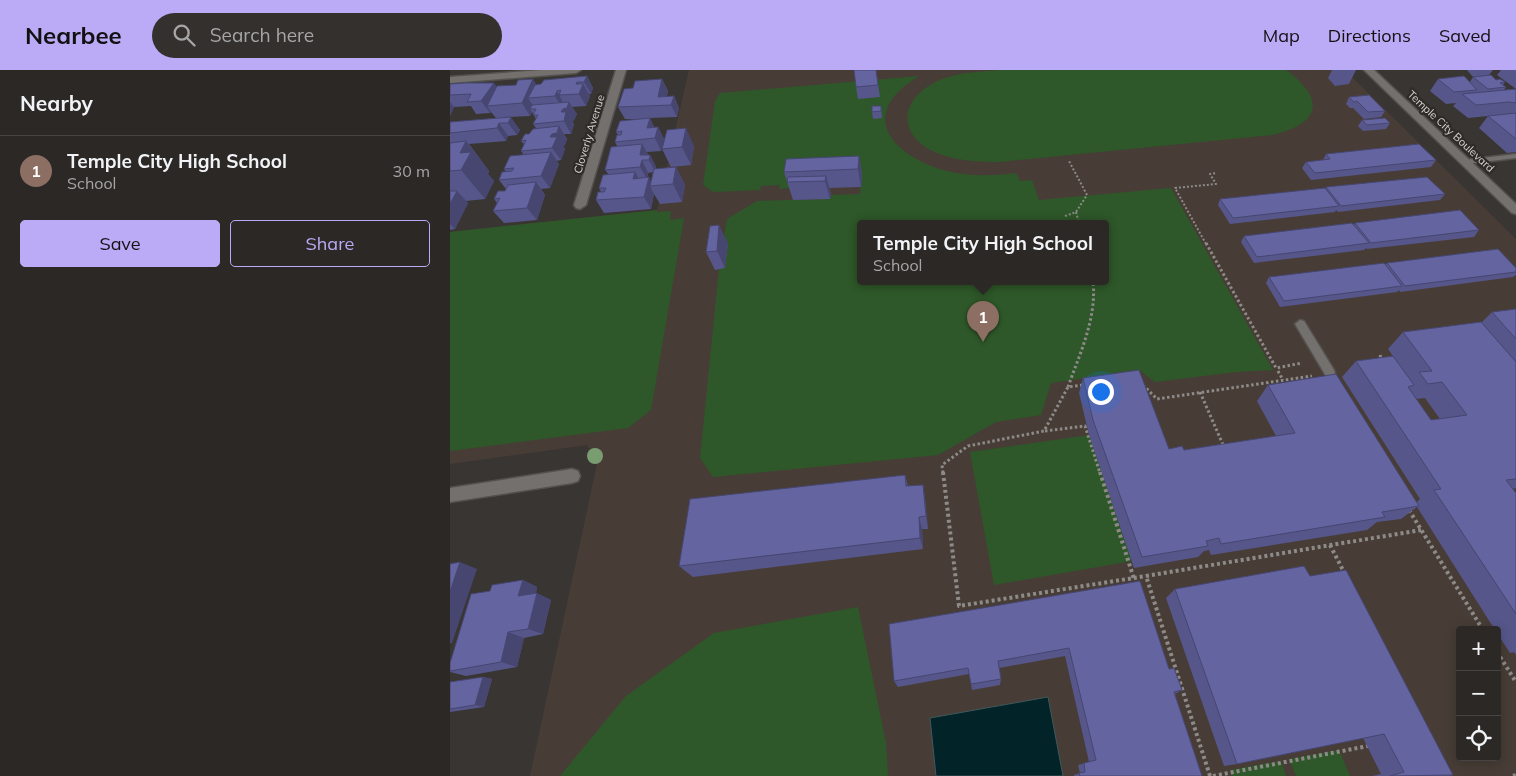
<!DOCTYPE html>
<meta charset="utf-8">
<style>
body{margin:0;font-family:Mulish,sans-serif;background:#33302e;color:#f1f3f6}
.controls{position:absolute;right:15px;bottom:15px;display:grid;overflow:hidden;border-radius:5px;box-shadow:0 2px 12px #0003}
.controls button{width:45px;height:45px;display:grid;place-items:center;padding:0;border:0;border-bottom:1px solid #474443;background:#2b2826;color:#f1f3f6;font:25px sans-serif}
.you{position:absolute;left:650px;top:321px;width:18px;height:18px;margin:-12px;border:4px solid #fff;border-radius:50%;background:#1a73e8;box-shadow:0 0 0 8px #1a73e833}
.badge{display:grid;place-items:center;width:32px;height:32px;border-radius:50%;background:#bbaaf6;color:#fff;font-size:16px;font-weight:700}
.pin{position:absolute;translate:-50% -41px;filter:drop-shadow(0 1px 2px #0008)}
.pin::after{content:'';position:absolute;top:26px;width:18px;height:15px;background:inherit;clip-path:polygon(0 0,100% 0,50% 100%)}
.popup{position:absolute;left:407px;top:150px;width:252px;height:65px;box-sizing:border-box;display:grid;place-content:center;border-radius:5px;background:#2b2826;filter:drop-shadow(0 1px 4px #0005);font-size:16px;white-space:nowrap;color:#a6a6a7}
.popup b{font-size:19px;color:#f1f3f6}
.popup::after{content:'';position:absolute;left:50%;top:100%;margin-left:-10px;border:10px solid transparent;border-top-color:#2b2826}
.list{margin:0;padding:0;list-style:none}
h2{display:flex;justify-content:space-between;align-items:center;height:65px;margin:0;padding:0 20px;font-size:21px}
h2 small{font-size:16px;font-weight:400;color:#a6a6a7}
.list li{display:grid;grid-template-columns:32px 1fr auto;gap:15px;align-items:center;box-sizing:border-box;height:70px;padding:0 20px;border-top:1px solid #474443}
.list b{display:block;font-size:19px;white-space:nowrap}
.list p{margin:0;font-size:16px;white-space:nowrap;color:#a6a6a7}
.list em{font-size:16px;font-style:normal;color:#a6a6a7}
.actions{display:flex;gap:10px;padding:15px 20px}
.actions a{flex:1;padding:11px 0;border:1px solid #bbaaf6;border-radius:5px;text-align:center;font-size:18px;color:#bbaaf6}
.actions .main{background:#bbaaf6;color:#111}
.icon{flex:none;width:28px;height:28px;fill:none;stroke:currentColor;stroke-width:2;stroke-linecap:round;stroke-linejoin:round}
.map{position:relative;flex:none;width:1066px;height:706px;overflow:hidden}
header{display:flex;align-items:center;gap:30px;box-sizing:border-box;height:70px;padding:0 25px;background:#bbaaf6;color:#111}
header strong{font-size:24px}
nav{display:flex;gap:28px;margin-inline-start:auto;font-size:18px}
.search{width:350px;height:45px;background:#33302e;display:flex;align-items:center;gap:12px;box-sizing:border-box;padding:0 18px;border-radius:28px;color:#a6a6a7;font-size:19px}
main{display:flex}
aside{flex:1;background:#2b2826}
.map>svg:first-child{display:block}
</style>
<header>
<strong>Nearbee</strong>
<div class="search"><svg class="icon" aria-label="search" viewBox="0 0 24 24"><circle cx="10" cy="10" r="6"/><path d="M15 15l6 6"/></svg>Search here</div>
<nav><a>Map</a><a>Directions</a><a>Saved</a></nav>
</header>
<main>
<aside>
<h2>Nearby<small></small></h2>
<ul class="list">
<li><span class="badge" style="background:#8d6e63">1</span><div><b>Temple City High School</b><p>School</p></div><em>30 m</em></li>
</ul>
<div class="actions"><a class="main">Save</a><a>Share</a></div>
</aside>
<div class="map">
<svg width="1066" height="706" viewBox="0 0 1066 706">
<rect width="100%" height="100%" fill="#393532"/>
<path fill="#473d36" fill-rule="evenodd" d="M239,0H895L1066,169V706H80L147,394L137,375L0,394V162L207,140ZM410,153H656V211H410ZM1010,560H1047V687H1010Z"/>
<g fill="#2e5829" fill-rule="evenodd">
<path d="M549,0H836C876,29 871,54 822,65L549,92C530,92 510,91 492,85C444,68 448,27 492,9C510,2 530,2 549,0Z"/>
<path d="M469,6C408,43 438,83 493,100C517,107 542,106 566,103L570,111L582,110L589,130L721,118L823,300L786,302L705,312L689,300L601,313L591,345L546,352L488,385L263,407L250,388L269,199L277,149L307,131L380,129V125L410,124L412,104L339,118L329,119L330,115L311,116L310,120L263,122L253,115L265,31L270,23ZM410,153H656V211H410Z"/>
<polygon points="207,140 207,142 221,141 220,150 234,148 201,340 178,358 0,381 0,162"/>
<polygon points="639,365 682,491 544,515 520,382"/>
<polygon points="408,537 436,673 438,706 110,706 176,626 264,563"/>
<polygon points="889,680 900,706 846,706 839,689"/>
<polygon points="831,691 836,706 782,706 780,700"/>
</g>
<polygon fill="#022327" stroke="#42585b" points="598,627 613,706 486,706 480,648"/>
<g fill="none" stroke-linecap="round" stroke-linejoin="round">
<g stroke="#53514e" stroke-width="3">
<g id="service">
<polygon points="1066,84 1066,88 1015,94 1011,92 1015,90"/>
<polygon points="850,250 854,251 884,300 885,303 884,306 876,306 845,254"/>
</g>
</g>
<g stroke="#53514e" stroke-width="3">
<g id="minor">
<polygon points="166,0 176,0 136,135 130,139 126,138 124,135"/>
<polygon points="122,399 128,401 130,406 128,411 122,413 0,432 0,418"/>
</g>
</g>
<g stroke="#53514e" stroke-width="3">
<polygon id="tertiary" points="92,0 131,0 126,3 0,13 0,7"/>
</g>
<g stroke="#53514e" stroke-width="3">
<polygon id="secondary" points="914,0 924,0 1066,134 1066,144 1062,143"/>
</g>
<g stroke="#8d8a88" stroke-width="2" stroke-dasharray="2 2" stroke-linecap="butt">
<polyline points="626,142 629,153"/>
<polyline points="615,146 626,142 637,125 619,91"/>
<polyline points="756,174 725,118 766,114 760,104 767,103"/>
</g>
<g stroke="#8d8a88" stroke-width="3" stroke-dasharray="2.5 2.5" stroke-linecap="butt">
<polyline points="756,173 826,298 852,293"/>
<polyline points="930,285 932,292"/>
<polyline points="828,301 833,310"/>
<polyline points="693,315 707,329 862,306"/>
<path d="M618,317C630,283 647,248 643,211"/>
<polyline points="750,322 774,377"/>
<polyline points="595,361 635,356 650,403"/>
<polyline points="493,403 492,395 518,376 594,361 618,317 633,315"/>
</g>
<g stroke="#8d8a88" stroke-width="4" stroke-dasharray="3 3" stroke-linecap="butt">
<polyline points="493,402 509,536 696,506"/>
<polyline points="650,402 684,509"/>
<polyline points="959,440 1033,560"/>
<polyline points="880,475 895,504"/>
<polyline points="1047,582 1066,612"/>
<polyline points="760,706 696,506 971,460"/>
<polyline points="763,706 918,676"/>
<polyline points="1063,706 1066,705"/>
</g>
<use href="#service" fill="#74706d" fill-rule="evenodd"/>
<use href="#minor" fill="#74706d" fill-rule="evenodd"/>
<use href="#tertiary" fill="#74706d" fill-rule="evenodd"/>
<use href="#secondary" fill="#74706d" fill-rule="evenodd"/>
</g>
<circle fill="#799d71" cx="145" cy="386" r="8"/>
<g fill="#56568a" fill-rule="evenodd">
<polygon points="426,0 430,27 408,29 406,17"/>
<polygon points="882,0 906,0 899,14 885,16 878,8"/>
<polygon points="1017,0 1043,0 1039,5 1046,10 1055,12 1053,15 1056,17 1054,20 1066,19 1047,5 1051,0 1066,0 1066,82 1057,83 1029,58 1038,46 1018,48 1003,36 1006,33 996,34 980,21 988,9 1020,12 1023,7"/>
<polygon points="137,6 143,18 141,24 139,24 140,26 136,36 122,37 127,44 124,50 122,51 124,54 121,64 114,64 117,69 115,75 113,76 115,79 111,90 106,91 109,94 100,118 91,119 95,125 87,150 54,153 43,141 47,133 44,129 55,121 56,119 49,110 56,102 54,99 74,85 71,81 74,74 71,71 86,58 83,54 86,49 82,42 80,46 59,47 70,60 67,65 58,66 56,71 19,74 39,101 38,104 44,111 35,129 16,131 18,133 5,159 0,160 0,53 46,48 41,42 40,43 26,44 21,36 4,37 0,46 0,14 47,17 86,15"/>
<path d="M212,9L218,21L217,26H224L229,38L227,47L200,48L204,57H208L214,69L211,81L197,82L198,85H200L206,97V99L226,97L235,115L232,132L210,134L204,124L201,139L154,143L146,130L151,122L149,118L159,105L155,100L167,76L165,72L168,65L166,62L196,49H175L168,37L183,18ZM203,102L201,112L199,107L197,108L198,103Z"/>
<polygon points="899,27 935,41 931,47 914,49 903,38 900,38 896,34"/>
<polygon points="431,36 432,48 423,49 422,42"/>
<polygon points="912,50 940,53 936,59 913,61 908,56"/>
<polygon points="244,76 241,95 221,97 212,79"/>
<polygon points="876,84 986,90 981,97 861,110 852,98 856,92 873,90"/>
<polygon points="409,86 412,104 411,117 379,118 381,124 380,129 343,130 334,102"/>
<polygon points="876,117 995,124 990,130 888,142 886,140 885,142 780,154 768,135 770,129 876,119"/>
<polygon points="905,153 1029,160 1024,167 917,179 916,178 914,180 804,193 791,172 794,166 904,155"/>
<polygon points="278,173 275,198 265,200 256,182"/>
<polygon points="937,193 1066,198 1066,205 1063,207 950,222 949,220 947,222 830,237 816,213 819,207 935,195"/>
<path d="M1066,239V418L1063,419L1066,423V585L1064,582L1060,583L1047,563V560H1045L967,437L951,449L927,452L917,460L761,485L759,480L754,481L748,487L684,498L639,365L629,323L633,308L719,379L734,380L826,366L807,331L818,315L967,432L970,429L892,307L906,291L961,311L938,279L953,262L1032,252L1042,242ZM975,328L990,349L981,350L966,329Z"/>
<polygon points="455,405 458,416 473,415 475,428 478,459 472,459 473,479 243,507 229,496"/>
<polygon points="73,510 87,517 86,523 101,530 93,564 74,568 67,597 16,606 0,602 0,593"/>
<polygon points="690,511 719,599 732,620 725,624 752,706 624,706 624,705 630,703 628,695 639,692 615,586 549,598 551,609 550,615 522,620 519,604 448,617 444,611"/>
<polygon points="725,519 1001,706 922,706 931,704 913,668 787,694 774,696 716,528"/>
<polygon points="33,607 42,609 34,637 0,642 0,612"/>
</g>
<g fill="#464671">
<polygon points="137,6 143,18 141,24 134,12"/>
<polygon points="83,9 91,22 78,28 84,37 80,39 82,42 80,46 72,33"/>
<polygon points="212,9 218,21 215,35 208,27"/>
<polygon points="127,12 131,19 133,14 140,26 136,36 129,24 126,14"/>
<polygon points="44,13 53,25 37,36 41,42 40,43 31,31"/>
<polygon points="107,21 114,34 112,38 105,26"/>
<polygon points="224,26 229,38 227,47 221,35"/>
<polygon points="0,32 4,37 0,46"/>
<polygon points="119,32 127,44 124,50 122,51 124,54 121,64 114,51 111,42 113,39"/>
<polygon points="61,47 70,60 67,65 58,53"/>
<polygon points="200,48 206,61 197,58"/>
<polygon points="49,53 58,66 56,71 47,58"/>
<polygon points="109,56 117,69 115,75 113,76 115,79 111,90 102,78 100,67 102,64"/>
<polygon points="208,57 214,69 211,81 205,68"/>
<polygon points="236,58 244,76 241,95 232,77"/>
<polygon points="16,71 39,101 38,104 44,111 35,129 11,100 10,83"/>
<polygon points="192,74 199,86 190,85"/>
<polygon points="101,82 109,94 100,118 91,106"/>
<polygon points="200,85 206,97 205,102 199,90"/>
<polygon points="409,86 412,104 411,117 408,99"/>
<polygon points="192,90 198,103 197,109 190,97"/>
<polygon points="226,97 235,115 232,132 223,114"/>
<polygon points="185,102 192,115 183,109"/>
<polygon points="376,106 381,124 380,129 375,111"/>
<polygon points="199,107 203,116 200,116 204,124 201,139 194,127"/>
<polygon points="86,112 95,125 87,150 77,138"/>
<polygon points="7,121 18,133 5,159 0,154 0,134"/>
<polygon points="269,155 278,173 275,198 267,181"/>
<polygon points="473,415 475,428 478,459 476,446"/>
<polygon points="469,447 472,459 473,479 470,468"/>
<polygon points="10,492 27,499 2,573 0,573 0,522"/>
<polygon points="73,510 87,517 84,532 68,526"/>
<polygon points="87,523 101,530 93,564 78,559"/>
<polygon points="58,562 74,568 67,597 51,592"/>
<polygon points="33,607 42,609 34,637 25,635"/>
</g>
<g fill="#6464a1" stroke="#464671">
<polygon points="404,0 426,0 428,15 406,17"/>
<polygon points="1041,5 1046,10 1050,9 1055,12 1050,13 1056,17 1038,19 1023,7"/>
<polygon points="137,6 134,12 127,12 126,14 133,14 129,24 109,25 111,20 107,21 105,26 78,28 85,15 91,14 94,10"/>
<polygon points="1014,6 1027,20 1004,22 988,9"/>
<polygon points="83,9 72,33 37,36 47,16 66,15 68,10"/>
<polygon points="212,9 208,27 224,26 221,35 168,37 174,19 183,18 185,11"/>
<polygon points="14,13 44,13 31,31 17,32 21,24 0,25 0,14"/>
<polygon points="1066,19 1066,33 1059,32 1026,35 1012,24"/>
<polygon points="919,25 935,41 918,42 907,31 904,32 899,27"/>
<polygon points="119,32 117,38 113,39 111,42 116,42 114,51 83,54 88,45 83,45 86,39 80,39 82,35"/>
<polygon points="422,36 431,36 431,41 422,42"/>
<polygon points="1066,43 1066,69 1038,46"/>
<polygon points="61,47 58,53 49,53 47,58 0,63 0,52"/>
<polygon points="200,48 197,58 208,57 205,68 165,72 167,65 171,65 172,61 166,62 170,51"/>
<polygon points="935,48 940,53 917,55 912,50"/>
<polygon points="109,56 107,63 102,64 100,67 107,67 102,78 71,81 76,70 71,71 75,64 79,64 83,59"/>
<polygon points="236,58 232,77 212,79 217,60"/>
<polygon points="16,71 10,83 21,82 11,100 0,101 0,73"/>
<polygon points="192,74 190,85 200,85 199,90 192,90 190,97 155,100 161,77"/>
<polygon points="969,74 986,90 865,103 856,92 880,89 876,84"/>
<polygon points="101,82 91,106 49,110 52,102 62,101 64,98 54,99 60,86"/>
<polygon points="409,86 408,99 334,102 336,89"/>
<polygon points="226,97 223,114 200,116 204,99"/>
<polygon points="185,102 183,109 199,107 194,127 146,130 148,122 154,122 156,118 149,118 153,105"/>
<polygon points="376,106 375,111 337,112 338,107"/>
<polygon points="977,107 995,124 891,136 876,117"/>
<polygon points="86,112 77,138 43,141 50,128 44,129 48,121 55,121 58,115"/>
<polygon points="875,118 889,136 783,148 770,129"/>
<polygon points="0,121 7,121 0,134"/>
<polygon points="1010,140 1029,160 921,173 905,153"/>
<polygon points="902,153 919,173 807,187 794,166"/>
<polygon points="269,155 267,181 256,182 260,156"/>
<polygon points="1048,179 1066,198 1066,202 955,216 937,193"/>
<polygon points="934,193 952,216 834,231 819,207"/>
<polygon points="1066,239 1066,269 1042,242"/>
<polygon points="1031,252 1066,292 1066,409 1056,410 1066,423 1066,544 984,420 991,419 906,291 943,286 964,315 958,317 981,350 1017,345 992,312 978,314 969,302 982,301 953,262"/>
<polygon points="689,300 719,379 732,376 734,380 845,363 818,315 886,304 969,436 932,442 935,447 771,474 769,468 756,471 758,476 692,487 643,350 633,308"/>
<polygon points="455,405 456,416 473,415 476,446 469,447 470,468 229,496 240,429"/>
<polygon points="10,492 0,522 0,494"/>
<polygon points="854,496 860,506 896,500 1003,705 940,706 954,702 934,664 787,694 725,519"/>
<polygon points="73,510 68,526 87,523 78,559 58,562 51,592 0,601 0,593 21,524 40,521 42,515"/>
<polygon points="690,511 719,599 724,598 732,620 724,622 752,706 630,706 629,703 635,702 634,693 646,690 619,578 548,591 551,609 521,614 518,598 444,611 439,554"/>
<polygon points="33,607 25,635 0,639 0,612"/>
</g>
<g text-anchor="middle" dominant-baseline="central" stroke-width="4.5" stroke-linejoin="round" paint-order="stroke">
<g font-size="11" fill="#d7d5d3" stroke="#2f2b28">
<text transform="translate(1001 61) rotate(43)">Temple City Boulevard</text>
<text transform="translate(139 64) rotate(-73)">Cloverly Avenue</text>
</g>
</g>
</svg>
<div class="controls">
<button>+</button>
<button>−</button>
<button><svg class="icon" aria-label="locate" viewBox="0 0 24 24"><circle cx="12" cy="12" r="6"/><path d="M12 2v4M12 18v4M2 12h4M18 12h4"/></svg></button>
</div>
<div class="you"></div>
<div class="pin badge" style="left:533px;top:272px;background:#8d6e63">1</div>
<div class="popup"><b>Temple City High School</b>School</div>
</div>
</main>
